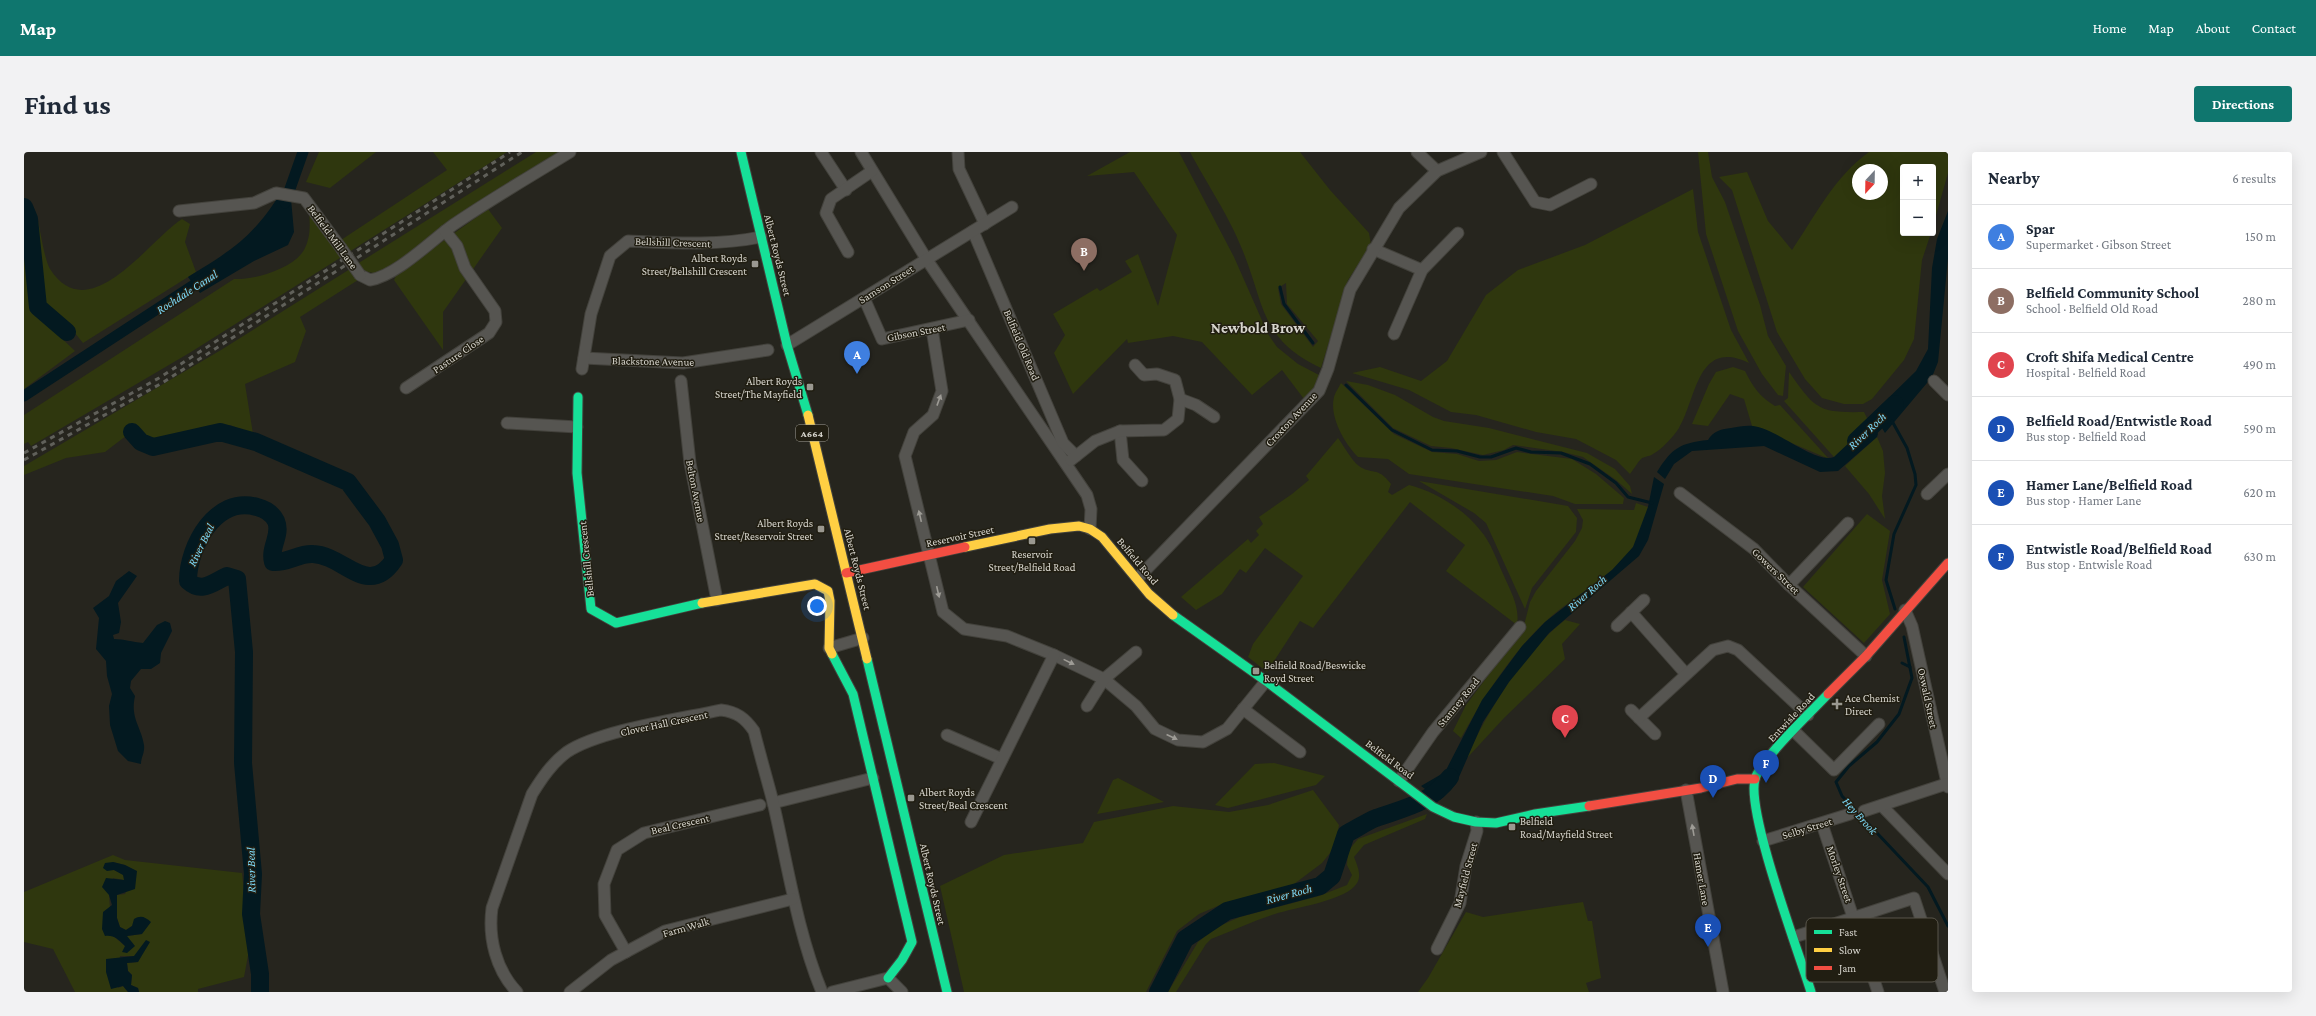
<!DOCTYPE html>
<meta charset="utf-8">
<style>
body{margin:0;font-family:"Crimson Pro",serif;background:#f2f2f3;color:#1f2937}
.controls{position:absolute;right:12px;top:12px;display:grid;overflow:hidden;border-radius:4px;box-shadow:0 4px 16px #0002}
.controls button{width:36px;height:36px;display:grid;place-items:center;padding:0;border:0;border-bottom:1px solid #e0e1e3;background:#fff;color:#1f2937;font:20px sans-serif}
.compass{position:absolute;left:1828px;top:12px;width:36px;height:36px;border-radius:50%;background:#fff;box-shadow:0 4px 16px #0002;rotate:202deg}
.you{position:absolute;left:793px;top:454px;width:14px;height:14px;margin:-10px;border:3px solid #fff;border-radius:50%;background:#1a73e8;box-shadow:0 0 0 6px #1a73e833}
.badge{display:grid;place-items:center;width:26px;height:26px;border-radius:50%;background:#0f766e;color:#fff;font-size:13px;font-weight:700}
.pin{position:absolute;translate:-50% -33px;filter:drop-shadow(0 1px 2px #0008)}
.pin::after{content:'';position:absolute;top:21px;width:14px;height:12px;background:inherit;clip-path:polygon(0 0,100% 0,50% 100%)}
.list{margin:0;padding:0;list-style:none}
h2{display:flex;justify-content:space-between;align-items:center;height:52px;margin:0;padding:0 16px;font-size:17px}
h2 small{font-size:13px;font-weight:400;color:#747a83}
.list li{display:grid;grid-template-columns:26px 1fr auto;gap:12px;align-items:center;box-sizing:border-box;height:64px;padding:0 16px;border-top:1px solid #e0e1e3}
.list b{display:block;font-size:15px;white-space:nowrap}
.list p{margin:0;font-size:13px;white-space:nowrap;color:#747a83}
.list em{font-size:13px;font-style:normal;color:#747a83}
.map{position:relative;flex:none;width:1924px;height:840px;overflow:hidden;border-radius:4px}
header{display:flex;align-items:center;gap:24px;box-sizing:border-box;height:56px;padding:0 20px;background:#0f766e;color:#fff}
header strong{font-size:19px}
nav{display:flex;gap:22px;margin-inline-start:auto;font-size:14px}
.intro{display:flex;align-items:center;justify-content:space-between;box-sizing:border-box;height:96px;padding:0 24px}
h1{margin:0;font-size:28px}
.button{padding:10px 18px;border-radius:4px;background:#0f766e;color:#fff;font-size:14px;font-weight:700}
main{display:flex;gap:24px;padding:0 24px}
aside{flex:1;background:#fff;border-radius:4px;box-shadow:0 4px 16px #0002}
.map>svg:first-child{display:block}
</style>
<header>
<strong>Map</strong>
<nav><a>Home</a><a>Map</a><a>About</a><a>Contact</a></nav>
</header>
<div class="intro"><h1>Find us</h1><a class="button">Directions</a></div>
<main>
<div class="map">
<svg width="1924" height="840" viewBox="0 0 1924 840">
<rect width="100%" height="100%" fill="#26251e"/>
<g fill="#2f370e" fill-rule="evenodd">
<polygon points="295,0 352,0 306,36 282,30"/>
<polygon points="409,0 483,0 325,100 317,88 423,18"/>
<polygon points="512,0 534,0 354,122 340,119 333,112"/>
<polygon points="1106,0 1155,0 1210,105 1244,182 1253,195 1274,212 1295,223 1290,235 1280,247 1258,218 1228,243 1178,190 1149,184 1104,191 1103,187 1049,242 1030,201 1041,183 1029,162 1073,136 1076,139 1108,120 1101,109 1114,102 1134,154 1153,83 1110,20 1063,24"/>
<path d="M1166,0H1276L1306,38L1345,81L1347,93L1324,128L1297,216C1235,187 1241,152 1218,97C1206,66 1182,30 1166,0ZM1262,131L1263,152L1294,189L1289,195L1257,152L1254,136Z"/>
<polygon points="1674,0 1684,0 1688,25 1701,50 1736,153 1744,184 1762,214 1759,244 1754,243 1738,222 1714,179 1682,82"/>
<path d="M1845,0H1924V21L1909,74V15H1879V81H1907L1898,108L1890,187L1880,208L1848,247L1839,252H1820L1798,246L1781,227L1753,180L1708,38L1695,25L1723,20L1744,69L1768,98C1791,64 1811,24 1845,0ZM1834,18H1858V42H1834Z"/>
<path d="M1669,37L1674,80L1707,178L1725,211C1673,186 1673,246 1655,276C1650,284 1637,298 1629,302C1625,305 1620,304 1617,307C1613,311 1610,317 1606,322L1592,308L1552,287L1512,280L1452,263L1427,260L1385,238L1328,221L1356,215L1397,229L1423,209L1462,143L1494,118L1561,93Z"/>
<polygon points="464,57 478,76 419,160 419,198 370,128 373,122"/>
<path d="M285,58L319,104L167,200L7,294L4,290L0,292V263L210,127C230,128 269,117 280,98C287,85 286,72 285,58Z"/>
<path d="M8,59L12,61C16,74 20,107 26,117C65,178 125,88 158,67L166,72L161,90L172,120L59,191L47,176L18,151Z"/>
<polygon points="0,70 9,159 51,199 0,237"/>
<polygon points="326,117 334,128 276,165 282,179 271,210 221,232 229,282 206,273 187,273 155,281 130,290 123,290 111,277 81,300 42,306 0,323 0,314 197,198"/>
<path d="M1709,215L1721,219C1729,235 1736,245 1751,254L1756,253L1805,307L1728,274L1720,247L1706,242L1684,274L1668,272L1685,232L1692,220Z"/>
<path d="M1765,220C1791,257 1794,261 1840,260L1846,272L1810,305L1760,249L1764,246Z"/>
<polygon points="1322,229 1344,233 1371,243 1409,265 1420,269 1465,276 1563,301 1591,317 1606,334 1608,342 1592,328 1559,305 1539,300 1489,293 1480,298 1459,303 1427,296 1407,294 1369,276"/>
<path d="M1317,231L1370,282L1408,300L1433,302L1455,309L1472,308L1493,300L1548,307L1572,322L1600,346L1599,352H1551L1529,344L1385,322L1364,307L1334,305C1321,292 1305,265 1310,245C1311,241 1315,235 1317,231Z"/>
<polygon points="1853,285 1859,299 1861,321 1858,344 1861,367 1845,342 1821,314"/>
<path d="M1314,286C1320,294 1327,308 1335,314C1347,323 1354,314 1367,332L1364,340L1368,343L1385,333C1410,339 1440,357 1456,378C1467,390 1473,409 1480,424C1487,440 1496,455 1493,473L1422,419L1441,393L1386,350L1289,476L1276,469L1243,520L1224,505L1229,492L1279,424L1241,396L1222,421L1216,417L1198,442L1172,458L1157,445L1224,387L1227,391L1235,383L1232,379L1239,372L1235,365L1268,342L1285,328L1282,324Z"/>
<polygon points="1395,329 1544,354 1553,366 1552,380 1508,436 1501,457 1462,371 1450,361"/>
<path d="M1612,351L1624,355C1620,368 1617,384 1609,395C1587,426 1549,444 1521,470C1486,503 1460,545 1437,586L1429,579L1442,553L1499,477L1506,450L1512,439L1551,389L1558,376L1559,368L1553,357L1610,358Z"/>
<polygon points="1843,362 1866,379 1858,428 1866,462 1840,491 1779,435"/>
<path d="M1541,468L1556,472L1538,492L1541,507L1480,566L1444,605L1443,604C1467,554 1498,502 1541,468Z"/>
<polygon points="1250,611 1301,624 1292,633 1204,656 1191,653 1231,612"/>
<polygon points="1094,626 1140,650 1073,662 1089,628"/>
<polygon points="1289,638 1315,673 1310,696 1298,711 1270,732 1245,741 1196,753 1175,762 1153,779 1122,840 940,840 916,734 980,703 1059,691 1070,670 1149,654 1205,660 1244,653"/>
<path d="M1403,662L1401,667L1340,693L1330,705C1333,713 1338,723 1333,731C1324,748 1269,756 1251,762C1229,769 1208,779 1187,787L1182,792L1152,840H1144L1174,790L1193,775L1216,765L1295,744L1323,733L1328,723L1323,713L1324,699L1334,687Z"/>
<path d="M89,703L101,708L218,721L226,793L220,825L174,837V840H115L114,836L107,833L108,823L104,819L103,811L114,810L117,804H96L94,836L99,834L104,840H51L29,797L0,790V740ZM89,710L101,713L112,719L101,742L93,743V766L96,775L102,778L108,774L118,782L103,784L104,787L101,794L88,783L85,743L89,726L100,728V723L90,718Z"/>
<polygon points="1559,750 1564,769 1568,769 1577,826 1562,831 1565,840 1394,840 1404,826 1442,760 1459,765"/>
</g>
<g fill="#031920">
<path d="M254,45L267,47L270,80L264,93L230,109L176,141L164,125C206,99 227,87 254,45Z"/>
<polygon points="1924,59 1924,106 1914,210 1908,225 1861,281 1849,261 1892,219 1904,197 1908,116 1913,87"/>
<path d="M1848,269L1854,282L1853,285L1814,319L1796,320L1740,294L1668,299L1650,312L1641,327L1633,320C1648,296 1656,291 1684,288C1689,279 1698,277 1707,276C1714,275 1722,273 1729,274C1752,276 1791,312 1810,305Z"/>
<polygon points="1630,325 1640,332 1624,388 1615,404 1525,481 1485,530 1459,570 1432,632 1416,648 1397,634 1421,620 1458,548 1498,494 1521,470 1588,418 1609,395 1624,355"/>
<path d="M105,419L113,424L94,451L97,470L95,481L89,483L90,487C100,487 108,490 119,491L133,473L141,469L146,471L148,479L137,501L136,511L127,517H117L107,529L106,536L111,544C106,566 117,574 120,593C121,601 117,605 117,612L104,609L94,599L86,573L85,554L88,542L83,524L82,509L72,497L75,466L69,456L85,444L92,429Z"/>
<path d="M89,710L101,713L113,719L111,737L93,743V766L96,775L102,778L108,774L110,767C117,763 121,765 127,770L118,782L103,784L111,794L103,801L98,800L101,794C94,787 90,783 81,784L78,777L79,760L88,753L85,743L78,735L82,726L100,728L99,723L90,718L83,719L79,716L81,711Z"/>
<polygon points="122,788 126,790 114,810 103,811 104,819 108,823 107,833 114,836 115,840 104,840 99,834 87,837 82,820 82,807 110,804"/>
</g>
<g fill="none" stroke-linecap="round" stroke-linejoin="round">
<g stroke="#031920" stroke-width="3">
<polyline points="1256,135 1260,152 1289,191"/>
<polyline points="1322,233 1368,278 1408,298 1433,299 1456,305 1467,305 1492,296 1507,300 1537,301 1566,312 1592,331 1604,345 1628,351"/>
<polyline points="1868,269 1883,296 1891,322 1892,333 1870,382 1862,428 1871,457"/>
<polyline points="1880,485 1888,526 1875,562 1853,590 1825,614 1812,630 1818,644 1904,735 1924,774"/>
<polyline points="1878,511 1886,515"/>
</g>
<g stroke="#031920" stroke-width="11">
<polyline points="261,51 279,0"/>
<polyline points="0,244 182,125"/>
</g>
<g stroke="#031920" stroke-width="18">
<polyline points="0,55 5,67 14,155 43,180"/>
<path d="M108,280L117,290L129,295L196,280L232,290L324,330L353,369L366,393L370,408C344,447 320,403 289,402C275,401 264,411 249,410C245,395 258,383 252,369C248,361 241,357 233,355C192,343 164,394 164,429C178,442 189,430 203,424L213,427L220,500L219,611L229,722L227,762L236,822V840"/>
<polyline points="1832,289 1871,252"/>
<path d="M1134,840L1161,787L1203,759L1296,734L1308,724L1322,682C1332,677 1342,670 1352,666C1380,656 1408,651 1426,625"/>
</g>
<g stroke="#43423c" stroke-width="13">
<g id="street">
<polyline points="797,0 822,38"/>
<polyline points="837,0 903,108 1063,343 1067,357 1066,377"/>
<polyline points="934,0 935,17 961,72"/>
<polyline points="1393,0 1413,19"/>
<polyline points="1479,0 1511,50 1526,53 1567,32"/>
<polyline points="155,59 230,51 252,41 280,46 317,96"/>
<polyline points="949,79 1039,291 1052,304"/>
<polyline points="1349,97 1398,118"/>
<polyline points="824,100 802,61 807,47 848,19"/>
<path d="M336,123L346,128C372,124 408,88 429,73C467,47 507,24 546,0"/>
<polyline points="840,146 858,187 945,168"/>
<polyline points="908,177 918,239 909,263 890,280 881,304 919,460 940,477 983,484 1030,503 1080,527 1112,554 1131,577 1154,588 1179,590 1203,577 1242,529"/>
<polyline points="1370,182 1398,118 1434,81"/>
<polyline points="763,193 988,55"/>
<polyline points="560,206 659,211 744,198"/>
<path d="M558,217L567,162L586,104L604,89C649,91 692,94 737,85"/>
<polyline points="657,229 666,311 693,448"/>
<polyline points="1910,229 1924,243"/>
<polyline points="382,236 465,181 472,170 471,159 441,116 433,94 421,79"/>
<polyline points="1156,247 1172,253 1190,265"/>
<polyline points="483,271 553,275"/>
<polyline points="1096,279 1099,308 1118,329"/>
<polyline points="1047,308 1071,289 1096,279 1140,278 1154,267 1156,247 1151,228 1133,222 1120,223 1111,213"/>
<polyline points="1656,341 1730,397 1765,433 1842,504"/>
<polyline points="1903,342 1924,322"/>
<polyline points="1114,426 1295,239 1304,217 1326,138 1375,56 1413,19 1457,0"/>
<polyline points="1765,433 1824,371"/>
<polyline points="1881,458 1888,474 1924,635"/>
<polyline points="1607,460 1662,522"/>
<polyline points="1593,474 1620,448"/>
<polyline points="805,496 839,486"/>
<polyline points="1063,554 1080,527 1112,500"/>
<polyline points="1219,557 1276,600"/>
<polyline points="1607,558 1631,582"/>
<polyline points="1615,566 1689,498 1704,494 1714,498 1784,563"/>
<polyline points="1769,578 1810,618 1855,572"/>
<polyline points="923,583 978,607"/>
<polyline points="1375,629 1409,580 1496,475"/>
<polyline points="1662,638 1699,840"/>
<polyline points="749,651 849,626"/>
<polyline points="1858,654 1924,722"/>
<polyline points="1840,659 1922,632"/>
<polyline points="947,670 1030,503"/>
<polyline points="1798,672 1854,840"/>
<polyline points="1739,689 1826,662"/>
<polyline points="1770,785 1890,746 1921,840"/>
<polyline points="1413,797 1436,751 1442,714 1453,679 1452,670"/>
<polyline points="602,800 581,763 580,732 593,698 620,681 736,653"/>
<path d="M493,840C472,818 464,786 468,756L508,642C518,626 528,611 543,600C576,578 656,567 697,558C713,560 721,566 730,579C736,603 743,627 749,650C764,714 773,779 798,840"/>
<polyline points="546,840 587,808 641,779 769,747"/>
<polyline points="808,840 864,826 878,840"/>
</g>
</g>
<g stroke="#43423c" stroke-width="11">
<g id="fast">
<polyline points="717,0 763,193 784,263"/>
<polyline points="554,245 553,321 567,457 592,471 678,451"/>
<polyline points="1149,463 1242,529 1409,655 1430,665 1452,670 1472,671 1511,662 1565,654"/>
<polyline points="808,502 829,542 888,790 878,808 864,826"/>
<polyline points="843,507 923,840"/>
<path d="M1787,840C1775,801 1722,660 1731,627C1737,607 1788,559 1804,542"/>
</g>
</g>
<g stroke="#43423c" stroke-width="11">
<g id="slow">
<polyline points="784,263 843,507"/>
<polyline points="941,395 1026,377 1055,374 1066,377 1078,385 1125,442 1149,463"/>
<polyline points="678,451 791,432 804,439 806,449 805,496 808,502"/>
</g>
</g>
<g stroke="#43423c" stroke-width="11">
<g id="jam">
<polyline points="822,421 941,395"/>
<polyline points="1804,542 1842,504 1924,411"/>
<polyline points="1565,654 1677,636 1713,627 1731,627"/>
</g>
</g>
<use href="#street" stroke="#565551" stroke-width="11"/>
<use href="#fast" stroke="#16e098" stroke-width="9"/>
<use href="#slow" stroke="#ffcf43" stroke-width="9"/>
<use href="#jam" stroke="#f24e42" stroke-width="9"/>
<g stroke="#60605a" stroke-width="3" stroke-dasharray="5 5" stroke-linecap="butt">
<polyline points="0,301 135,226 486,0"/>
<polyline points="0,308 138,231 498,0"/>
</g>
<g stroke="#43423c" stroke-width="13" stroke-linecap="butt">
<polyline id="street-bridge" points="317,96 336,123"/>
</g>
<use href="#street-bridge" stroke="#565551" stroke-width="11"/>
</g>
<defs><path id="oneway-solid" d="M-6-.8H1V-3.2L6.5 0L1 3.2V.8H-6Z"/></defs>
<g fill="#9e9c96">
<use href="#oneway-solid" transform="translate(915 248) rotate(-70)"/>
<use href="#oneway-solid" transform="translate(896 364) rotate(-103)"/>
<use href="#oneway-solid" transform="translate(914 440) rotate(77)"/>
<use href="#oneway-solid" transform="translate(1045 510) rotate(26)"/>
<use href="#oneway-solid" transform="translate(1148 585) rotate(25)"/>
<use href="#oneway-solid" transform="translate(1669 678) rotate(-100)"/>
</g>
<g fill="#9a9890" stroke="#211e12" stroke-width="1.5">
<rect x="727" y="108" width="8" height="8" rx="2"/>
<rect x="782" y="231" width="8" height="8" rx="2"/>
<rect x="793" y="373" width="8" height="8" rx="2"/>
<rect x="1004" y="385" width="8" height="8" rx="2"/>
<rect x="1228" y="515" width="8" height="8" rx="2"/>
<path d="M1811 546h4v4h4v4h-4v4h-4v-4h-4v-4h4z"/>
<rect x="883" y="642" width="8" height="8" rx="2"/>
<rect x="1484" y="671" width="8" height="8" rx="2"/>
</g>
<g text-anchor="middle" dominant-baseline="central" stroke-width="3" stroke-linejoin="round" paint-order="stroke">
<rect fill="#211e12" stroke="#a19f96" stroke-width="1" x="772" y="273" width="32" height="16" rx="3"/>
<g font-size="10" font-weight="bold" fill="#d8d6ce">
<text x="788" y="281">A664</text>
</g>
<g font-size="11" fill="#d8d6ce" stroke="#211e12">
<text transform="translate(309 85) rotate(54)">Belfield Mill Lane</text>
<text transform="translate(649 90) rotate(2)">Bellshill Crescent</text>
<text transform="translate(754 103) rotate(76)">Albert Royds Street</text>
<text transform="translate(862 132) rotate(-32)">Samson Street</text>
<text transform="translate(892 180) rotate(-11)">Gibson Street</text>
<text transform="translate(998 193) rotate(67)">Belfield Old Road</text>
<text transform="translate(434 202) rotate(-34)">Pasture Close</text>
<text transform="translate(629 209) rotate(1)">Blackstone Avenue</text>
<text transform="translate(1267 267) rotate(-47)">Croxton Avenue</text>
<text transform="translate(672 339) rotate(79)">Belton Avenue</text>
<text transform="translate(936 384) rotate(-12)">Reservoir Street</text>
<text transform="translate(562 407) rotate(-96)">Bellshill Crescent</text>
<text transform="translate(1114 409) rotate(50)">Belfield Road</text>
<text transform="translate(834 417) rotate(76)">Albert Royds Street</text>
<text transform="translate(1752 419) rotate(44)">Gowers Street</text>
<text transform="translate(1904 546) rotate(78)">Oswald Street</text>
<text transform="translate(1434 550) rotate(-51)">Stanney Road</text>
<text transform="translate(1767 565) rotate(-47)">Entwisle Road</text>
<text transform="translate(640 571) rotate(-12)">Clover Hall Crescent</text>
<text transform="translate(1366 607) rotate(37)">Belfield Road</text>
<text transform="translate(656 672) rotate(-13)">Beal Crescent</text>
<text transform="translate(1783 676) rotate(-17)">Selby Street</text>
<text transform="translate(1816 722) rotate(71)">Morley Street</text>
<text transform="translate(1441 723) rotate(-75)">Mayfield Street</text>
<text transform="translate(1678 727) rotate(80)">Hamer Lane</text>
<text transform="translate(909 732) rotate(77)">Albert Royds Street</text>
<text transform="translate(662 775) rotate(-16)">Farm Walk</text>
</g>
<g font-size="11" fill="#d8d6ce" stroke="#211e12" text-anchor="start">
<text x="723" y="106" text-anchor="end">Albert Royds<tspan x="723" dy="13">Street/Bellshill Crescent</tspan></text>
<text x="778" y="229" text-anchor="end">Albert Royds<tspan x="778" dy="13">Street/The Mayfield</tspan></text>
<text x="789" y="371" text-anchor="end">Albert Royds<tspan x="789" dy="13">Street/Reservoir Street</tspan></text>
<text x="1008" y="402" text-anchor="middle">Reservoir<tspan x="1008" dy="13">Street/Belfield Road</tspan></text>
<text x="1240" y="513">Belfield Road/Beswicke<tspan x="1240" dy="13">Royd Street</tspan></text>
<text x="1821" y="546">Ace Chemist<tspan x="1821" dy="13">Direct</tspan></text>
<text x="895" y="640">Albert Royds<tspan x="895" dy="13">Street/Beal Crescent</tspan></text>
<text x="1496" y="669">Belfield<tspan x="1496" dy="13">Road/Mayfield Street</tspan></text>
</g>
<g font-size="12" font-style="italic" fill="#7ddaf9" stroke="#211e12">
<text transform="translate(163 140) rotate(-33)">Rochdale Canal</text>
<text transform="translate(1843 279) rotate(-44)">River Roch</text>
<text transform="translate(177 393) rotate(-64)">River Beal</text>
<text transform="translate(1563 441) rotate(-41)">River Roch</text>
<text transform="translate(1836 664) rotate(48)">Hey Brook</text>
<text transform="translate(227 718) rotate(-91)">River Beal</text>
<text transform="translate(1265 742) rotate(-15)">River Roch</text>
</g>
<g font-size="15" font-weight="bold" fill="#d8d6ce" stroke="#211e12">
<text x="1234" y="176">Newbold Brow</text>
</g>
</g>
<rect x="1782" y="766" width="132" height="64" rx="6" fill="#211e12" stroke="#58554a" stroke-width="1"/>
<rect x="1790" y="778" width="18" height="4" fill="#16e098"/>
<rect x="1790" y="796" width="18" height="4" fill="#ffcf43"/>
<rect x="1790" y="814" width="18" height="4" fill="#f24e42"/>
<g font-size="11" fill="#d8d6ce">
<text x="1815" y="784">Fast</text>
<text x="1815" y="802">Slow</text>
<text x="1815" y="820">Jam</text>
</g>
</svg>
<div class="controls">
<button>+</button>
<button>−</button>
</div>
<svg class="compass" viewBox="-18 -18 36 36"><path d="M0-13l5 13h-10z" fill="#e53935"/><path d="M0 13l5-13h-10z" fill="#747a83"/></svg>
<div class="you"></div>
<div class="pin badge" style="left:833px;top:222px;background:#3f7fe0">A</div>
<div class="pin badge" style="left:1060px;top:119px;background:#8d6e63">B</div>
<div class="pin badge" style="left:1541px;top:586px;background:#e0444e">C</div>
<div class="pin badge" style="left:1689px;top:646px;background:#1a4fb4">D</div>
<div class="pin badge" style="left:1684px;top:795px;background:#1a4fb4">E</div>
<div class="pin badge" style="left:1742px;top:631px;background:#1a4fb4">F</div>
</div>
<aside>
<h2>Nearby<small>6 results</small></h2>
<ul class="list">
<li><span class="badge" style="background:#3f7fe0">A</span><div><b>Spar</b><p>Supermarket · Gibson Street</p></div><em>150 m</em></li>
<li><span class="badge" style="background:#8d6e63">B</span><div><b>Belfield Community School</b><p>School · Belfield Old Road</p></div><em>280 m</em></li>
<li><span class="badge" style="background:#e0444e">C</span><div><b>Croft Shifa Medical Centre</b><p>Hospital · Belfield Road</p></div><em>490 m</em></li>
<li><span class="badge" style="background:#1a4fb4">D</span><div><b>Belfield Road/Entwistle Road</b><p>Bus stop · Belfield Road</p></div><em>590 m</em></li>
<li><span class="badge" style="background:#1a4fb4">E</span><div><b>Hamer Lane/Belfield Road</b><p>Bus stop · Hamer Lane</p></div><em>620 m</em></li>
<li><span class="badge" style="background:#1a4fb4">F</span><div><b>Entwistle Road/Belfield Road</b><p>Bus stop · Entwisle Road</p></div><em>630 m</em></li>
</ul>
</aside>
</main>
